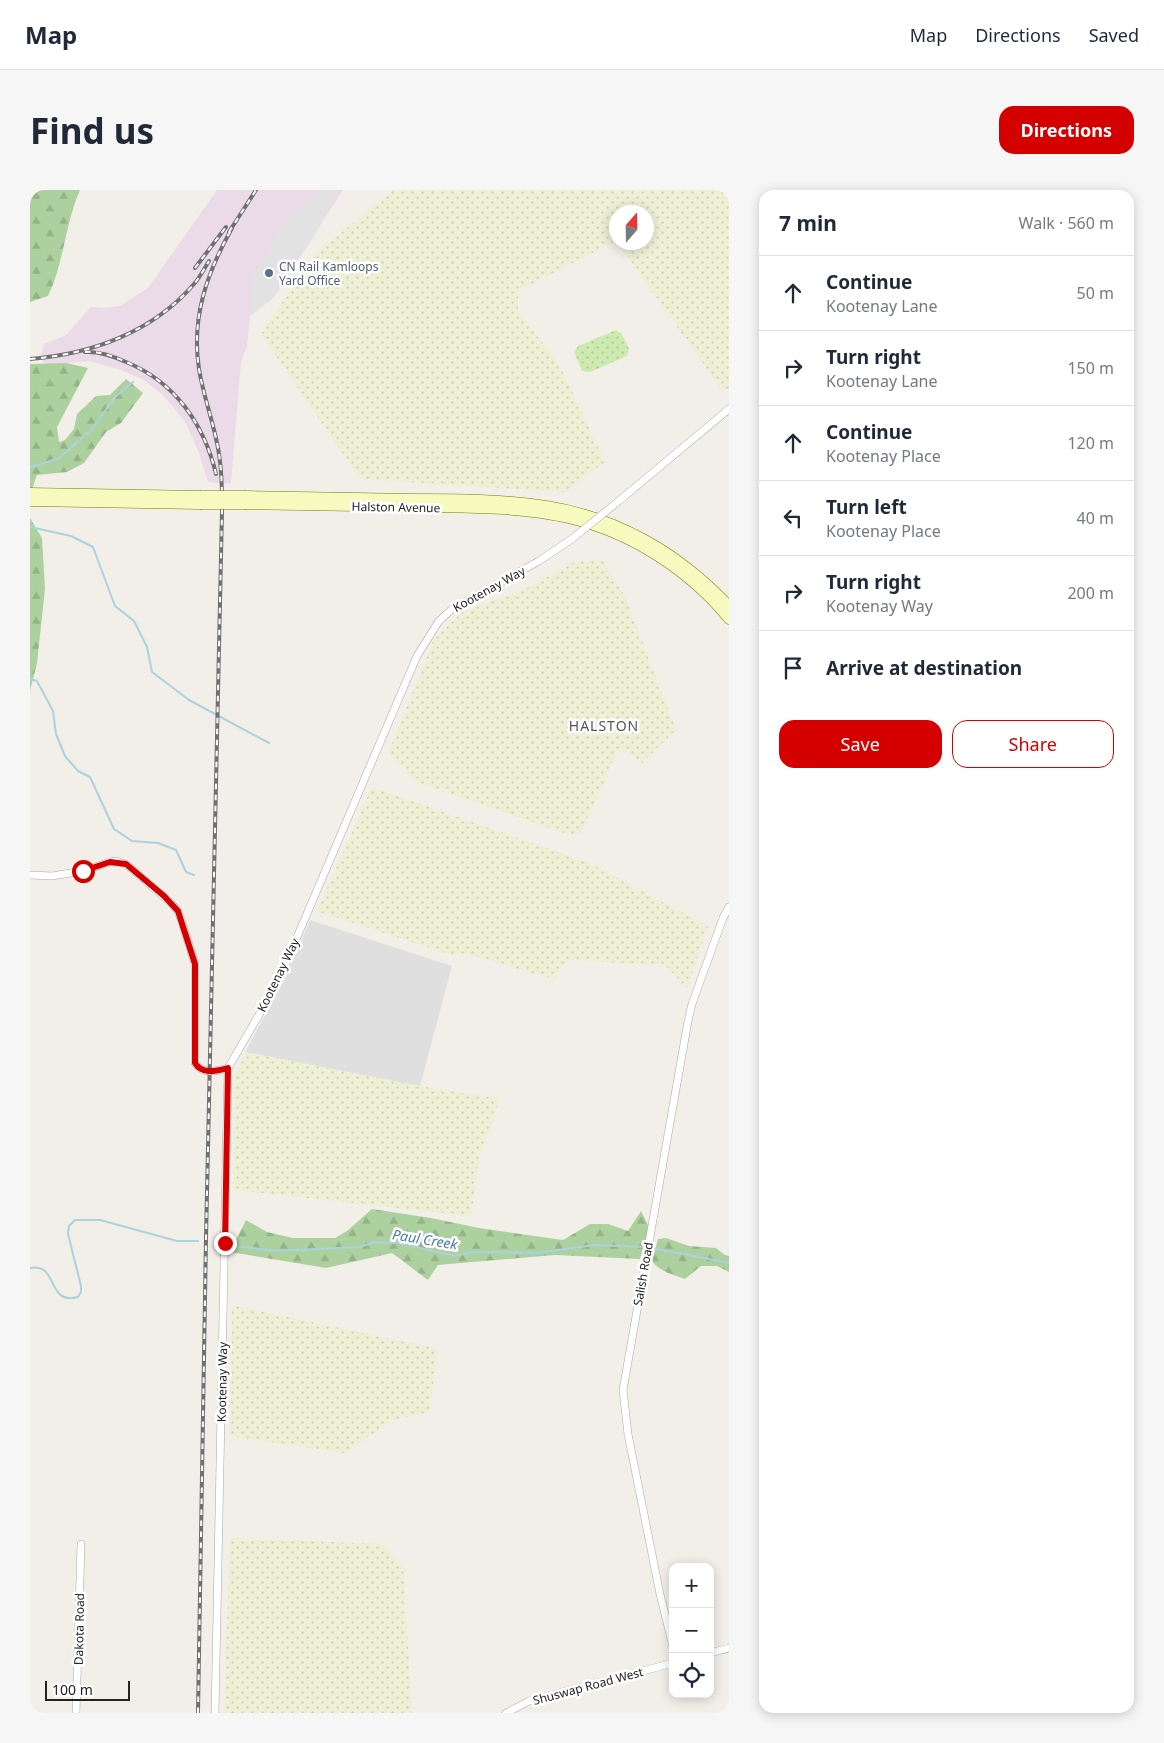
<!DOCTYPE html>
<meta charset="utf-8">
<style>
body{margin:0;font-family:"Noto Sans",sans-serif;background:#f6f6f7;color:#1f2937}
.controls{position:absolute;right:15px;bottom:15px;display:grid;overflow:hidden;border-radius:10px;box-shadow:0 2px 12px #0003}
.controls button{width:45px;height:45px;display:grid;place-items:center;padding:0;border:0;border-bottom:1px solid #e0e1e3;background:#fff;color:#1f2937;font:25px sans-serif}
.compass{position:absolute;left:579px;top:15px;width:45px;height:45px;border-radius:50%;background:#fff;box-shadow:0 2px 12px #0003;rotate:20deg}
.scale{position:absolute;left:15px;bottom:12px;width:85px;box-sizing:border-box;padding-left:5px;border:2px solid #222;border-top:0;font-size:14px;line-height:18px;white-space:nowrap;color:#222;-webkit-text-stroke:4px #fff;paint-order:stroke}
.stop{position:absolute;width:15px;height:15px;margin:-11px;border:4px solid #d40000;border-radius:50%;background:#fff}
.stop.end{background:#d40000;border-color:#fff;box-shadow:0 1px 5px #0008}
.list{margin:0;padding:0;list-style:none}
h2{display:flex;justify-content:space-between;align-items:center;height:65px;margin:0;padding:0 20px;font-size:21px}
h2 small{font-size:16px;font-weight:400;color:#747a83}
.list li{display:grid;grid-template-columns:32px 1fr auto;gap:15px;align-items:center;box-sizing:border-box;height:75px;padding:0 20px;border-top:1px solid #e0e1e3}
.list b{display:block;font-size:19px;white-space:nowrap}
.list p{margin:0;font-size:16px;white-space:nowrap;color:#747a83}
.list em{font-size:16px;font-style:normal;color:#747a83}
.actions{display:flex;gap:10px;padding:15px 20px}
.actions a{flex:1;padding:11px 0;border:1px solid #d40000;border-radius:15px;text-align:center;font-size:18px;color:#d40000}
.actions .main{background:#d40000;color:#fff}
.icon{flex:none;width:28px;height:28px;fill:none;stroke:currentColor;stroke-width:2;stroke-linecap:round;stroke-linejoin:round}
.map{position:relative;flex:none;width:699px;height:1523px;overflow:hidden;border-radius:15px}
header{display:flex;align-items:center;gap:30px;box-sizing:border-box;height:70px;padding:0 25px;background:#fff;border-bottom:1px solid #e0e1e3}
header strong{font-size:24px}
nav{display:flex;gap:28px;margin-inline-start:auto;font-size:18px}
.intro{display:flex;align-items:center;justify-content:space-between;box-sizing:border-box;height:120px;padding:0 30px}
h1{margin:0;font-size:35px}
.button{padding:12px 22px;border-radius:15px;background:#d40000;color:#fff;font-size:18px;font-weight:700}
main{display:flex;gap:30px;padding:0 30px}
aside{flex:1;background:#fff;border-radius:15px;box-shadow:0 2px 12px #0003}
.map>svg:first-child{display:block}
</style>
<header>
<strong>Map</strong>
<nav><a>Map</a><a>Directions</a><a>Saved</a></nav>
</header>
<div class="intro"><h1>Find us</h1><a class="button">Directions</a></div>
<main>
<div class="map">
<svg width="699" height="1523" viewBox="0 0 699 1523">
<defs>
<pattern id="farmland-dots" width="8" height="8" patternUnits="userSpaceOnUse" patternTransform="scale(1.25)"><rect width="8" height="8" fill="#eef0d5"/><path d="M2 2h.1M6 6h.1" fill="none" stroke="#ccceb7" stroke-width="1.8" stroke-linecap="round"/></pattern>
<pattern id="grass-dots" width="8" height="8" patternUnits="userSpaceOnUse" patternTransform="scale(1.25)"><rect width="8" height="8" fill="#cdebb0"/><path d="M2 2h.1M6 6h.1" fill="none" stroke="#b0c997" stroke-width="1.8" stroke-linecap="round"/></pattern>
<pattern id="forest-firs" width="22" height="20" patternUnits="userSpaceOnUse" patternTransform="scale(1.25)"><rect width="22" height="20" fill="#add19e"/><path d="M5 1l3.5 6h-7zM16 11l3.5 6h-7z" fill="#95b388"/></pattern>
</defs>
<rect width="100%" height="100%" fill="#f2efe9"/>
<polygon fill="#e0dfdf" points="280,730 422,776 390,896 215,862 254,791"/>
<polygon fill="#ebdbe8" points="187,0 313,0 244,107 220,126 217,157 211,171 201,294 178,292 168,260 154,230 132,204 112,189 88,179 58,171 16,175 10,168 14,154 36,145 61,117 73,118 90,116 118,98"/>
<g fill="url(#farmland-dots)">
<polygon points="363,0 699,0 699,198 693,202 588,53 616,52 616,22 586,22 586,51 488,101 488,121 529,174 575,272 535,302 330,289 231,144 283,66"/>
<polygon points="572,370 595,406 646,540 612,573 595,561 587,562 551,643 540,645 388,593 358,563 404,449 431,423 502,396 544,372"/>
<polygon points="342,597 557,672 678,736 657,798 634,774 590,773 541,770 530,776 526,790 438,764 421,765 287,721"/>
<polygon points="215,862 390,896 470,909 449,968 441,1026 203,1000 204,889"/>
<polygon points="202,1115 408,1159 399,1222 361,1231 315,1263 200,1246"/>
<polygon points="200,1348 352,1354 373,1376 382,1523 194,1523"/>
</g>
<polygon fill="url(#grass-dots)" points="586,140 592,144 599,159 597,166 560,182 552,181 544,162 548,156"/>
<g fill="url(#forest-firs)">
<path d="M0,0H50C35,34 34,73 18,106L0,112Z"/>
<polygon points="36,173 58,178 27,237 29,252 35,250 44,239 47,224 66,206 80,205 96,189 113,203 91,233 76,242 54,273 37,282 7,285 0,305 0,174"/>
<polygon points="0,328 12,348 15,399 7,473 0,501"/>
<polygon points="342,1019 401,1028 449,1038 533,1050 560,1034 578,1034 598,1041 611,1021 619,1037 610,1069 525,1065 408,1075 398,1090 362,1063 296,1078 200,1062 216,1030 237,1042 263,1048 305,1048 317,1041"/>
<path d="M636,1048L659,1056L686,1058L695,1065L699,1066V1082L687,1076H671L655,1089C643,1085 629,1081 622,1071L628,1049Z"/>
</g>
<polygon fill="#e2e2e2" points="290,0 308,0 284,46 244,107 220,126 220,104 224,83 263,21 272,16"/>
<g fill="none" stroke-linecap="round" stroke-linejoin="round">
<g stroke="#aad3df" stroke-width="2">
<polyline points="0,277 28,269 62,239 85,207 103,192"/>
<polyline points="0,337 41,346 63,357 85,416 104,431 117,457 122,482 159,510 239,553"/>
<polyline points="0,489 7,491 23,521 26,544 35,566 48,581 60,587 84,639 102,651 128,653 146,660 156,682 164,685"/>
<polyline points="205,1056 245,1061 330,1057 344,1052 369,1053 425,1066 442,1062 506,1063 565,1055 612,1057"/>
<polyline points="622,1058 699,1073"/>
<path d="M0,1078C29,1072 16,1116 48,1107L51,1102V1096L38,1044L39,1036L45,1030H70L147,1051H168"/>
</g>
<g stroke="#a9a9a9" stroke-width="8">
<g id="street">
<polyline points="590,310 699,219"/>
<path d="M0,685L22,686L53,681L80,672L86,671L96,674L141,713L148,721L152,732L165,774V873C172,885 186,881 198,878"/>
<polyline points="643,1457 630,1404 598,1244 593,1200 658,831 662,814 693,728 699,717"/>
<polyline points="680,1463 699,1458"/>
<polyline points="46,1523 51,1354"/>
<polyline points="185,1523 198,878 247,794 387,466 409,431 422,419 509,371 543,348"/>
<polyline points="476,1523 499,1511 643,1473"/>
</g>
</g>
<g stroke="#707d05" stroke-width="11">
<g id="secondary">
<polyline points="0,303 170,306"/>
<path d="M216,306C272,307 328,308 383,309C428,309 472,309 516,316C588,327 650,364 699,416"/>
<polyline points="0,311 170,314"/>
<path d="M216,314C272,315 327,316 383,317C434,318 487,316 538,328C600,342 659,380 699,429"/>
</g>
</g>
<use href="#street" stroke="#fff" stroke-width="7"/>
<use href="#secondary" stroke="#f7fabf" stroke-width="10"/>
<g stroke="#707070" stroke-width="4">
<g id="rail">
<polyline points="199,42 226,0"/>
<polyline points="165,78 196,37"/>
<path d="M55,162C69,161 83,166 96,172C145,192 174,234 186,284"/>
<path d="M0,169C62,164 123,142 164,94C170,87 174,79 179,71"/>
<path d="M168,1523L176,1048L192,321C192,299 192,276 187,253C182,228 173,204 169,179C161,127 177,83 202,38"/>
</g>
</g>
<use href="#rail" stroke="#fff" stroke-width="2" stroke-dasharray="5.5" stroke-linecap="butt"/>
<g stroke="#a9a9a9" stroke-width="8" stroke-linecap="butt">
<polyline id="street-bridge" points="543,348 590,310"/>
</g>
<g stroke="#707d05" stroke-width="11" stroke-linecap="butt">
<g id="secondary-bridge">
<polyline points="170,306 216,306"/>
<polyline points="170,314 216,314"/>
</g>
</g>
<use href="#street-bridge" stroke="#fff" stroke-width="7"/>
<use href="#secondary-bridge" stroke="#f7fabf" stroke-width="10"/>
</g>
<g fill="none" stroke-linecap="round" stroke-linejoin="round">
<path stroke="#d40000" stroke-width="6" d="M53,681L80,672L96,674L134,706L148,721L165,774V873C172,885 186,881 198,878L195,1053"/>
</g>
<circle fill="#5c6f8a" stroke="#fff" stroke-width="2" cx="239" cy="83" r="5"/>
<g text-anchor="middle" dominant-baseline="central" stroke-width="5" stroke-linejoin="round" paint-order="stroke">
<g font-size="12" fill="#4e5e75" stroke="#fff" text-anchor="start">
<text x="249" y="76">CN Rail Kamloops<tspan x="249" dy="14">Yard Office</tspan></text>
</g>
<g font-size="12" fill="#222" stroke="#fff">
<text transform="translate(366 317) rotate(1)">Halston Avenue</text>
<text transform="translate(459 399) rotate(-29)">Kootenay Way</text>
<text transform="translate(248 785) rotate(-64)">Kootenay Way</text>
<text transform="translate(613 1084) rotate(-80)">Salish Road</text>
<text transform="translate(192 1192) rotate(-89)">Kootenay Way</text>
<text transform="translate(49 1439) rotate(-89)">Dakota Road</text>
<text transform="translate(558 1496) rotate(-15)">Shuswap Road West</text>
</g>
<g font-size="14" letter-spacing="1" fill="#555" stroke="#fff">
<text x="574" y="535">HALSTON</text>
</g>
<g font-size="14" font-style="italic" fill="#4a7aab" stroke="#fff">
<text transform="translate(395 1049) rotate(9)">Paul Creek</text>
</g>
</g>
</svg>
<div class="controls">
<button>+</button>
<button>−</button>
<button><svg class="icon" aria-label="locate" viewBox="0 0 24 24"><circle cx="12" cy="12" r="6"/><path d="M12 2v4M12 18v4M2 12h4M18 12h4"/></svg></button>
</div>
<svg class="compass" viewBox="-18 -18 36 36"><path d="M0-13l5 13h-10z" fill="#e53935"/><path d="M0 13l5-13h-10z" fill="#747a83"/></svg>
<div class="scale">100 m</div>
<div class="stop" style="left:53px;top:681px"></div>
<div class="stop end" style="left:195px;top:1053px"></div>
</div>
<aside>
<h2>7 min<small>Walk · 560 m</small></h2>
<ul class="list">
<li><svg class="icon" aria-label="ahead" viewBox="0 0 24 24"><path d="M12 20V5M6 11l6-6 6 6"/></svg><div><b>Continue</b><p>Kootenay Lane</p></div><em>50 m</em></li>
<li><svg class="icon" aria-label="right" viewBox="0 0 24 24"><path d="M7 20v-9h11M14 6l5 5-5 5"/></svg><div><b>Turn right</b><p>Kootenay Lane</p></div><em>150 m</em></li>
<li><svg class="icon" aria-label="ahead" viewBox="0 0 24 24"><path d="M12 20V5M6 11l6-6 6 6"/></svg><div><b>Continue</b><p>Kootenay Place</p></div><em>120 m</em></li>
<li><svg class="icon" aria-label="left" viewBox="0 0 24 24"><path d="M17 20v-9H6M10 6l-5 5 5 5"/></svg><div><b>Turn left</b><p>Kootenay Place</p></div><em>40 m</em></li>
<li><svg class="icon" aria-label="right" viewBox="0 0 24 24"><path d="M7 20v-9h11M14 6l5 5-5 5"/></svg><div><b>Turn right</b><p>Kootenay Way</p></div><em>200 m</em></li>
<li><svg class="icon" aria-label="arrive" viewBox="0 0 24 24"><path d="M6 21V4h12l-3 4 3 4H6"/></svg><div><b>Arrive at destination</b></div></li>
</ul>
<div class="actions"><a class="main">Save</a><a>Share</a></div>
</aside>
</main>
